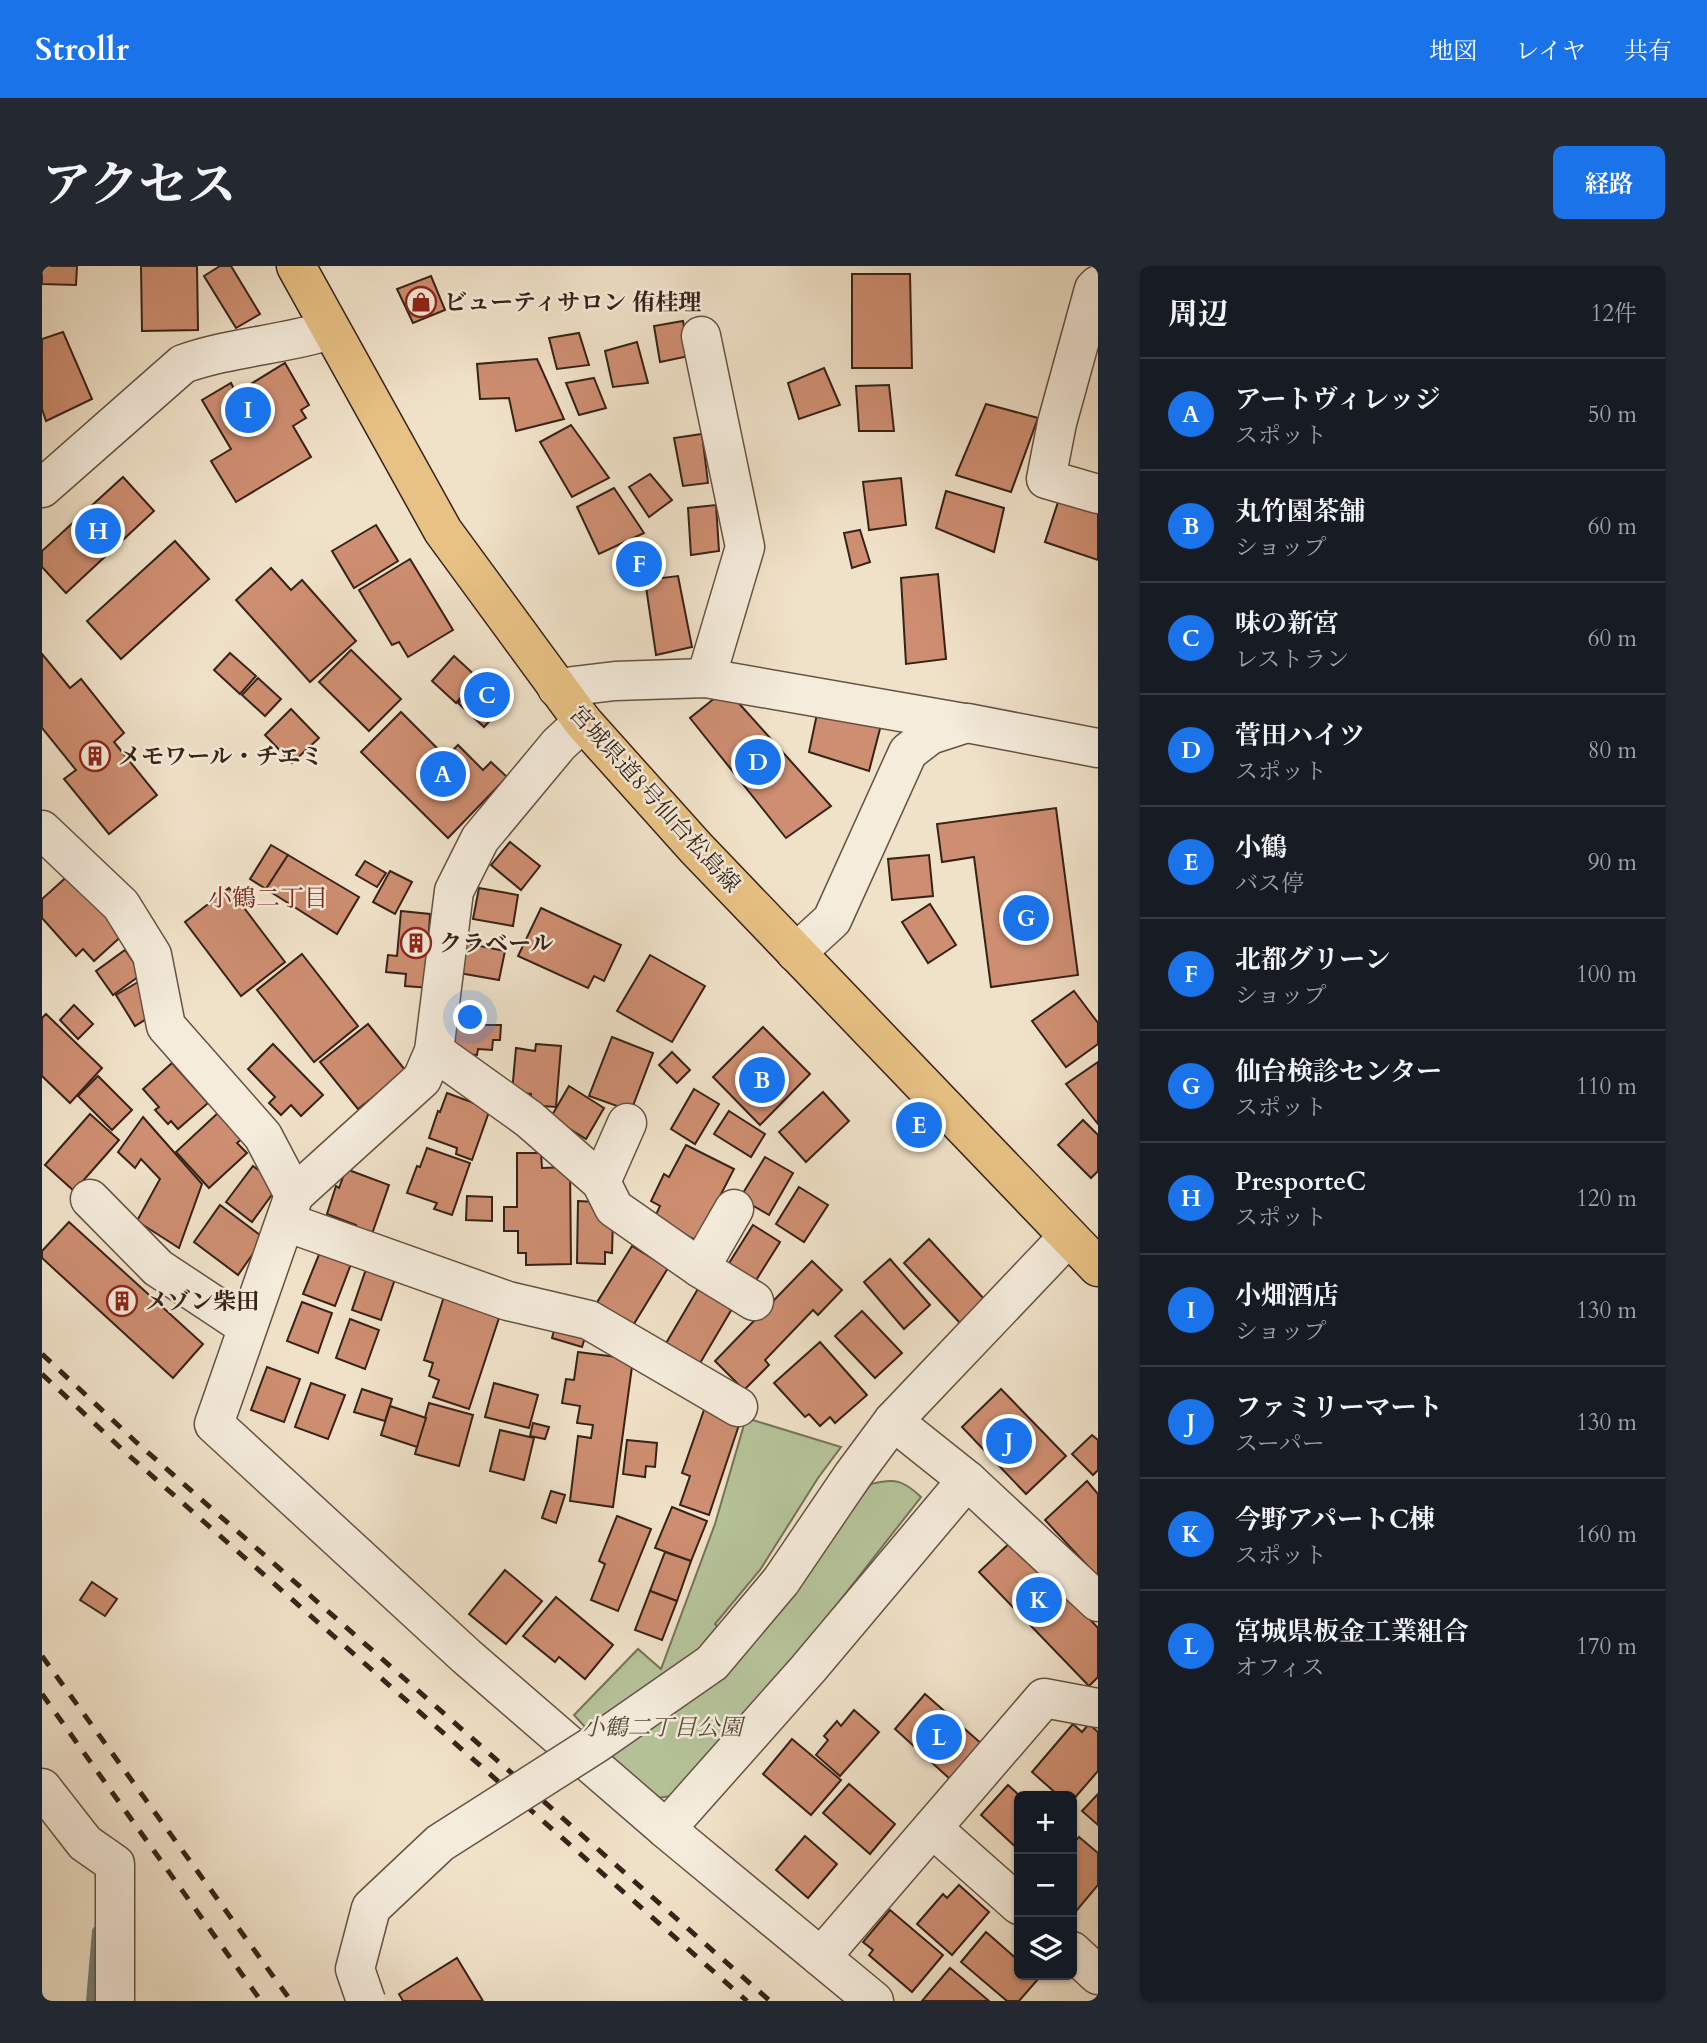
<!DOCTYPE html>
<html lang="ja">
<meta charset="utf-8">
<style>
body{margin:0;font-family:Cardo,"Noto Serif JP",serif;background:#242831;color:#f1f3f6}
.controls{position:absolute;right:21px;bottom:21px;display:grid;overflow:hidden;border-radius:10px;box-shadow:0 2px 5px #0004}
.controls button{width:63px;height:63px;display:grid;place-items:center;padding:0;border:0;border-bottom:2px solid #363941;background:#171b24;color:#f1f3f6;font:35px sans-serif}
.you{position:absolute;left:429px;top:752px;width:24px;height:24px;margin:-18px;border:5px solid #fff;border-radius:50%;background:#1a73e8;box-shadow:0 0 0 10px #1a73e833}
.badge{display:grid;place-items:center;width:46px;height:46px;border-radius:50%;background:#1a73e8;color:#fff;font-size:23px;font-weight:700}
.pin{position:absolute;translate:-50% -50%;border:4px solid #fff;box-shadow:0 2px 7px #0006}
.list{margin:0;padding:0;list-style:none}
h2{display:flex;justify-content:space-between;align-items:center;height:91px;margin:0;padding:0 28px;font-size:30px}
h2 small{font-size:23px;font-weight:400;color:#9ea1a6}
.list li{display:grid;grid-template-columns:46px 1fr auto;gap:21px;align-items:center;box-sizing:border-box;height:112px;padding:0 28px;border-top:2px solid #363941}
.list b{display:block;font-size:26px;white-space:nowrap}
.list p{margin:0;font-size:23px;white-space:nowrap;color:#9ea1a6}
.list em{font-size:23px;font-style:normal;color:#9ea1a6}
.icon{flex:none;width:38px;height:38px;fill:none;stroke:currentColor;stroke-width:2;stroke-linecap:round;stroke-linejoin:round}
.map{position:relative;flex:none;width:1056px;height:1735px;overflow:hidden;border-radius:10px}
header{display:flex;align-items:center;gap:42px;box-sizing:border-box;height:98px;padding:0 35px;background:#1a73e8;color:#fff}
header strong{font-size:33px}
nav{display:flex;gap:38px;margin-inline-start:auto;font-size:24px}
.intro{display:flex;align-items:center;justify-content:space-between;box-sizing:border-box;height:168px;padding:0 42px}
h1{margin:0;font-size:49px}
.button{padding:18px 32px;border-radius:10px;background:#1a73e8;color:#fff;font-size:24px;font-weight:700}
main{display:flex;gap:42px;padding:0 42px}
aside{flex:1;background:#171b24;border-radius:10px;box-shadow:0 2px 5px #0004}
.map>svg:first-child{display:block}
</style>
<header>
<strong>Strollr</strong>
<nav><a>地図</a><a>レイヤ</a><a>共有</a></nav>
</header>
<div class="intro"><h1>アクセス</h1><a class="button">経路</a></div>
<main>
<div class="map">
<svg width="1056" height="1735" viewBox="0 0 1056 1735">
<rect width="100%" height="100%" fill="#f0e2c9"/>
<filter id="stains"><feTurbulence type="fractalNoise" baseFrequency=".00286" numOctaves="4"/><feColorMatrix values="0 0 0 0 .2 0 0 0 0 .09 0 0 0 0 .02 0 0 0 .5 -.17"/></filter>
<radialGradient id="worn" r=".72"><stop offset=".6" stop-color="#630" stop-opacity="0"/><stop offset="1" stop-color="#630" stop-opacity=".3"/></radialGradient>
<path fill="#b6c49a" stroke="#767359" stroke-width="2" d="M704,1152L799,1181L776,1212L718,1304L673,1358L698,1383L756,1318L829,1218C853,1212 861,1214 879,1231L711,1446L629,1530L609,1533L532,1449L596,1383L619,1403L673,1258Z"/>
<g fill="none" stroke-linecap="round" stroke-linejoin="round">
<polyline stroke="#728076" stroke-width="10" points="49,1735 55,1665"/>
</g>
<g fill="#ce8e71" stroke="#372218" stroke-width="2">
<polygon points="0,0 35,0 34,19 0,18"/>
<polygon points="99,0 155,0 156,64 100,65"/>
<polygon points="178,0 189,0 218,48 194,62 162,10"/>
<polygon points="810,8 868,8 870,102 810,102"/>
<polygon points="389,10 403,44 371,57 355,23"/>
<polygon points="641,55 647,90 618,96 612,60"/>
<polygon points="21,66 50,133 4,155 0,143 0,73"/>
<polygon points="537,67 547,99 515,103 507,72"/>
<polygon points="595,76 606,117 571,121 563,85"/>
<polygon points="495,93 522,153 474,165 467,132 438,133 435,98"/>
<polygon points="243,97 267,139 259,144 264,152 251,160 269,191 194,236 169,195 189,183 160,134 189,117 194,127"/>
<polygon points="782,102 798,139 757,153 746,117"/>
<polygon points="552,112 564,142 537,149 524,117"/>
<polygon points="847,119 852,165 817,165 814,120"/>
<polygon points="944,138 996,152 969,226 914,209"/>
<polygon points="529,159 567,212 530,231 498,176"/>
<polygon points="660,168 666,217 641,220 632,172"/>
<polygon points="608,208 630,234 607,251 587,221"/>
<polygon points="81,211 112,245 24,327 0,301 0,285"/>
<polygon points="859,212 864,259 827,264 821,216"/>
<polygon points="572,222 602,267 557,288 535,241"/>
<polygon points="904,225 962,242 952,286 894,262"/>
<polygon points="1018,230 1056,242 1056,294 1003,276"/>
<polygon points="674,239 677,285 649,289 646,242"/>
<polygon points="334,259 356,295 312,322 290,285"/>
<polygon points="818,264 828,296 810,302 802,267"/>
<polygon points="133,275 167,313 79,393 45,355"/>
<polygon points="368,293 411,364 366,391 357,376 350,379 317,324"/>
<polygon points="229,302 249,324 260,314 314,375 268,416 194,334"/>
<polygon points="896,308 904,393 864,398 859,312"/>
<polygon points="636,310 650,381 614,389 603,314"/>
<polygon points="309,384 359,433 327,465 277,416"/>
<polygon points="188,387 214,410 198,428 172,404"/>
<polygon points="0,388 28,422 39,413 82,467 72,476 115,529 67,568 22,513 34,504 0,462"/>
<polygon points="412,390 436,412 414,437 390,415"/>
<polygon points="216,412 239,433 223,450 200,429"/>
<polygon points="439,412 466,435 442,461 416,437"/>
<polygon points="684,423 789,540 744,572 648,452"/>
<polygon points="249,443 277,472 250,497 223,469"/>
<polygon points="776,443 839,459 827,505 767,486"/>
<polygon points="359,446 404,491 416,479 441,504 449,496 465,511 406,572 319,486"/>
<polygon points="1014,542 1036,709 949,721 932,591 900,596 895,558"/>
<polygon points="468,576 498,600 479,624 449,599"/>
<polygon points="229,579 246,589 224,623 208,613"/>
<polygon points="246,589 317,631 295,668 224,623"/>
<polygon points="887,589 891,630 850,634 846,593"/>
<polygon points="323,595 344,607 335,621 314,609"/>
<polygon points="348,605 370,616 353,648 331,636"/>
<polygon points="29,607 84,666 52,695 41,683 34,690 0,652 0,633"/>
<polygon points="187,622 243,696 199,730 143,656"/>
<polygon points="437,622 476,629 471,660 431,653"/>
<polygon points="888,638 914,679 886,697 860,656"/>
<polygon points="499,642 579,679 562,715 552,710 546,722 476,690"/>
<polygon points="359,645 388,648 387,665 393,666 388,722 363,720 364,708 344,706 346,689 355,690"/>
<polygon points="423,677 463,685 457,714 417,707"/>
<polygon points="83,684 100,708 71,729 54,705"/>
<polygon points="260,688 316,760 272,796 215,724"/>
<polygon points="608,689 663,720 630,776 575,745"/>
<polygon points="96,716 114,747 93,760 74,729"/>
<polygon points="1032,725 1056,757 1056,778 1024,801 990,755"/>
<polygon points="32,739 51,758 36,773 18,754"/>
<polygon points="407,743 425,744 425,749 435,749 435,759 459,759 458,774 451,774 450,784 436,783 435,789 419,788 405,781"/>
<polygon points="4,748 60,802 28,837 0,810 0,752"/>
<polygon points="326,758 364,805 316,843 278,796"/>
<polygon points="721,761 768,808 718,859 671,811"/>
<polygon points="570,771 611,787 589,845 547,830"/>
<polygon points="231,778 281,829 259,850 249,839 239,849 227,837 233,831 206,803"/>
<polygon points="494,778 519,780 514,841 487,839 489,828 470,826 474,782 493,785"/>
<polygon points="630,786 648,804 635,817 617,799"/>
<polygon points="1056,796 1056,858 1024,818"/>
<polygon points="130,797 166,837 136,863 129,855 126,858 113,844 117,841 101,823"/>
<polygon points="56,810 90,844 70,864 36,830"/>
<polygon points="527,820 562,842 544,873 509,851"/>
<polygon points="652,823 677,838 653,878 629,863"/>
<polygon points="781,826 807,855 764,896 737,866"/>
<polygon points="405,827 448,843 430,894 414,888 415,882 387,872 396,845 398,846"/>
<polygon points="687,845 723,868 709,891 672,868"/>
<polygon points="177,846 201,872 195,877 205,887 167,922 134,886"/>
<polygon points="48,848 77,874 32,925 3,899"/>
<polygon points="101,851 160,918 137,982 95,955 118,913 99,893 93,902 76,886"/>
<polygon points="1041,854 1056,869 1056,905 1049,912 1016,879"/>
<polygon points="872,855 888,872 883,877 866,860"/>
<polygon points="644,879 692,903 678,930 686,934 663,979 612,953 618,940 609,935 622,908 627,911"/>
<polygon points="385,882 428,897 410,949 392,943 395,937 365,927 375,900 378,901"/>
<polygon points="475,887 499,887 500,902 528,901 529,998 484,999 484,987 476,987 476,965 462,965 462,941 475,941"/>
<polygon points="723,891 751,907 727,949 698,932"/>
<polygon points="211,900 237,919 210,956 184,936"/>
<polygon points="304,903 347,919 329,971 312,965 314,959 285,948 294,920 297,922"/>
<polygon points="757,921 786,939 762,976 734,958"/>
<polygon points="425,930 450,931 450,955 424,954"/>
<polygon points="536,935 554,936 571,953 570,987 563,986 563,998 535,997"/>
<polygon points="178,939 222,972 196,1009 152,976"/>
<polygon points="27,956 161,1078 131,1112 0,992 0,985"/>
<polygon points="711,959 738,976 711,1019 684,1002"/>
<polygon points="887,973 943,1034 918,1057 862,997"/>
<polygon points="590,980 626,1002 590,1061 554,1038"/>
<polygon points="278,986 309,998 293,1040 261,1028"/>
<polygon points="848,993 888,1039 862,1063 822,1016"/>
<polygon points="770,995 800,1024 776,1049 771,1044 723,1094 727,1099 702,1124 673,1095"/>
<polygon points="324,1003 353,1013 339,1054 310,1044"/>
<polygon points="657,1021 691,1041 657,1099 623,1079"/>
<polygon points="404,1024 460,1043 427,1143 391,1131 397,1114 387,1110 391,1097 382,1094"/>
<polygon points="260,1036 290,1047 276,1087 245,1075"/>
<polygon points="820,1045 860,1087 833,1112 793,1070"/>
<polygon points="308,1053 337,1064 323,1103 294,1092"/>
<polygon points="515,1053 546,1062 540,1081 510,1072"/>
<polygon points="778,1076 825,1129 793,1157 788,1151 778,1160 767,1148 763,1151 732,1117"/>
<polygon points="536,1086 591,1093 571,1241 528,1235 536,1170 549,1172 551,1159 535,1157 538,1140 520,1137 524,1113 532,1114"/>
<polygon points="225,1101 258,1113 242,1156 209,1144"/>
<polygon points="269,1117 303,1129 286,1173 253,1161"/>
<polygon points="452,1117 496,1129 487,1162 443,1151"/>
<polygon points="320,1123 350,1133 343,1155 312,1146"/>
<polygon points="959,1123 1024,1190 984,1228 920,1161"/>
<polygon points="387,1137 431,1149 417,1200 373,1188"/>
<polygon points="348,1140 384,1152 375,1181 339,1169"/>
<polygon points="663,1141 699,1153 667,1249 638,1239 648,1210 640,1207"/>
<polygon points="491,1157 507,1161 503,1173 488,1170"/>
<polygon points="458,1164 492,1172 482,1214 448,1205"/>
<polygon points="1050,1169 1056,1174 1056,1204 1051,1209 1030,1188"/>
<polygon points="585,1174 615,1177 613,1201 604,1200 603,1211 581,1208"/>
<polygon points="1045,1215 1056,1228 1056,1311 1003,1254"/>
<polygon points="509,1225 523,1229 514,1257 500,1252"/>
<polygon points="630,1241 665,1255 649,1295 613,1282"/>
<polygon points="575,1250 609,1263 576,1345 549,1334 563,1298 557,1295"/>
<polygon points="972,1273 1056,1362 1056,1411 1047,1420 937,1306"/>
<polygon points="623,1286 649,1295 635,1335 608,1325"/>
<polygon points="463,1304 500,1335 464,1378 427,1348"/>
<polygon points="50,1316 75,1333 63,1350 38,1334"/>
<polygon points="608,1325 635,1335 620,1374 593,1364"/>
<polygon points="514,1331 571,1379 543,1413 517,1391 513,1396 481,1370"/>
<polygon points="883,1428 941,1479 909,1514 853,1463"/>
<polygon points="812,1444 837,1466 798,1510 774,1489 786,1474 782,1470 795,1455 799,1460"/>
<polygon points="1031,1458 1040,1466 1047,1458 1056,1466 1056,1505 1030,1535 1030,1530 1017,1530 990,1506"/>
<polygon points="750,1473 799,1514 769,1549 721,1508"/>
<polygon points="807,1518 853,1558 828,1588 781,1547"/>
<polygon points="966,1519 978,1530 977,1584 939,1549"/>
<polygon points="1056,1528 1056,1559 1040,1545"/>
<polygon points="763,1570 795,1598 766,1632 734,1604"/>
<polygon points="1037,1571 1056,1587 1056,1619 1030,1650 1030,1579"/>
<polygon points="917,1619 947,1646 910,1689 875,1658 901,1628 905,1632"/>
<polygon points="848,1644 901,1689 870,1726 827,1689 831,1684 821,1676"/>
<polygon points="944,1666 977,1695 977,1709 994,1709 997,1712 977,1735 965,1735 919,1696"/>
<polygon points="415,1692 441,1735 361,1735 357,1728"/>
<polygon points="908,1702 947,1735 880,1735"/>
</g>
<g fill="none" stroke-linecap="round" stroke-linejoin="round">
<g stroke="#655244" stroke-width="41">
<g id="minor">
<polyline points="1056,19 1052,23 1015,157 1004,213 1056,228"/>
<polyline points="659,70 703,281 664,412"/>
<path d="M0,222L141,98C189,81 240,79 288,64"/>
<polyline points="515,422 573,415 664,412 922,457"/>
<polyline points="0,564 79,639 110,689 124,760 221,870 252,929 172,1158 424,1390 624,1563 832,1735"/>
<polyline points="754,687 790,654 866,486 888,469 925,457 1056,482"/>
<polyline points="392,785 487,853 559,916 572,942 658,1002 692,943"/>
<polyline points="559,916 585,857"/>
<polyline points="252,929 380,813 392,785 412,625 438,573 517,478 541,456"/>
<polyline points="48,933 116,1002 205,1061"/>
<polyline points="244,956 466,1035 547,1054 696,1141"/>
<polyline points="658,1002 712,1035"/>
<polyline points="925,1214 1056,1336"/>
<polyline points="739,1315 811,1209 851,1155 1026,971"/>
<polyline points="0,1522 43,1577 73,1598 73,1733"/>
<polyline points="890,1562 977,1639"/>
<polyline points="624,1563 766,1403 925,1214 851,1155"/>
<polyline points="1030,1685 1056,1709"/>
<polyline points="779,1691 1002,1432 1056,1442"/>
</g>
</g>
<g stroke="#372218" stroke-width="41">
<polyline id="major" points="254,0 401,265 541,456 654,582 1056,1001"/>
</g>
<use href="#minor" stroke="#f5ecdc" stroke-width="38"/>
<use href="#major" stroke="#e8c184" stroke-width="38"/>
<g stroke="#372218" stroke-width="5" stroke-dasharray="12 12" stroke-linecap="butt">
<polyline points="0,1088 93,1175 728,1735"/>
<polyline points="0,1108 83,1186 705,1735"/>
<polyline points="0,1390 249,1735"/>
<polyline points="0,1428 219,1735"/>
</g>
<g stroke="#655244" stroke-width="41" stroke-linecap="butt">
<polyline id="minor-bridge" points="324,1735 313,1703 329,1642 398,1577 555,1477 670,1397 739,1315"/>
</g>
<use href="#minor-bridge" stroke="#f5ecdc" stroke-width="38"/>
</g>
<defs>
<g id="shop-ring" transform="scale(1.575)"><circle r="9.5" fill="#f5ecdc" stroke="#8f2418" stroke-width="1.5"/><path d="M-5-2.5h2.3a2.7 3.5 0 0 1 5.4 0H5L5.5 6h-11ZM-1.5-2.5h3a1.5 2.3 0 0 0-3 0Z" fill="#8f2418"/></g>
<g id="building-ring" transform="scale(1.575)"><circle r="9.5" fill="#f5ecdc" stroke="#8f2418" stroke-width="1.5"/><path d="M-4-6H4V6H1V3H-1V6H-4ZM-2.5-4.3h1.7v1.8h-1.7ZM.8-4.3h1.7v1.8H.8ZM-2.5-1h1.7V.8h-1.7ZM.8-1h1.7V.8H.8Z" fill="#8f2418"/></g>
</defs>
<g fill-rule="evenodd">
<use href="#shop-ring" x="379" y="36"/>
<use href="#building-ring" x="53" y="490"/>
<use href="#building-ring" x="374" y="677"/>
<use href="#building-ring" x="80" y="1035"/>
</g>
<g text-anchor="middle" dominant-baseline="central" stroke-width="5" stroke-linejoin="round" paint-order="stroke">
<g font-size="23" font-weight="bold" fill="#372218" stroke="#f5ecdc" text-anchor="start">
<text x="402" y="36">ビューティサロン 侑桂理</text>
<text x="76" y="490">メモワール・チエミ</text>
<text x="397" y="677">クラベール</text>
<text x="103" y="1035">メゾン柴田</text>
</g>
<g font-size="23" fill="#372218" stroke="#f5ecdc">
<text transform="translate(613 533) rotate(48)">宮城県道8号仙台松島線</text>
</g>
<g font-size="23" font-style="italic" fill="#574a38" stroke="#f5ecdc">
<text x="620" y="1461">小鶴二丁目公園</text>
</g>
<g font-size="24" fill="#7a1f14" stroke="#f5ecdc">
<text x="226" y="632">小鶴二丁目</text>
</g>
</g>
<rect width="100%" height="100%" filter="url(#stains)"/>
<rect width="100%" height="100%" fill="url(#worn)"/>
</svg>
<div class="controls">
<button>+</button>
<button>−</button>
<button><svg class="icon" aria-label="layers" viewBox="0 0 24 24"><path d="M12 4l9 5-9 5-9-5zM3 14l9 5 9-5"/></svg></button>
</div>
<div class="you"></div>
<div class="pin badge" style="left:401px;top:508px">A</div>
<div class="pin badge" style="left:720px;top:814px">B</div>
<div class="pin badge" style="left:445px;top:429px">C</div>
<div class="pin badge" style="left:716px;top:496px">D</div>
<div class="pin badge" style="left:877px;top:859px">E</div>
<div class="pin badge" style="left:597px;top:298px">F</div>
<div class="pin badge" style="left:984px;top:652px">G</div>
<div class="pin badge" style="left:56px;top:265px">H</div>
<div class="pin badge" style="left:206px;top:144px">I</div>
<div class="pin badge" style="left:967px;top:1175px">J</div>
<div class="pin badge" style="left:997px;top:1334px">K</div>
<div class="pin badge" style="left:897px;top:1471px">L</div>
</div>
<aside>
<h2>周辺<small>12件</small></h2>
<ul class="list">
<li><span class="badge">A</span><div><b>アートヴィレッジ</b><p>スポット</p></div><em>50 m</em></li>
<li><span class="badge">B</span><div><b>丸竹園茶舗</b><p>ショップ</p></div><em>60 m</em></li>
<li><span class="badge">C</span><div><b>味の新宮</b><p>レストラン</p></div><em>60 m</em></li>
<li><span class="badge">D</span><div><b>菅田ハイツ</b><p>スポット</p></div><em>80 m</em></li>
<li><span class="badge">E</span><div><b>小鶴</b><p>バス停</p></div><em>90 m</em></li>
<li><span class="badge">F</span><div><b>北都グリーン</b><p>ショップ</p></div><em>100 m</em></li>
<li><span class="badge">G</span><div><b>仙台検診センター</b><p>スポット</p></div><em>110 m</em></li>
<li><span class="badge">H</span><div><b>PresporteC</b><p>スポット</p></div><em>120 m</em></li>
<li><span class="badge">I</span><div><b>小畑酒店</b><p>ショップ</p></div><em>130 m</em></li>
<li><span class="badge">J</span><div><b>ファミリーマート</b><p>スーパー</p></div><em>130 m</em></li>
<li><span class="badge">K</span><div><b>今野アパートC棟</b><p>スポット</p></div><em>160 m</em></li>
<li><span class="badge">L</span><div><b>宮城県板金工業組合</b><p>オフィス</p></div><em>170 m</em></li>
</ul>
</aside>
</main>
